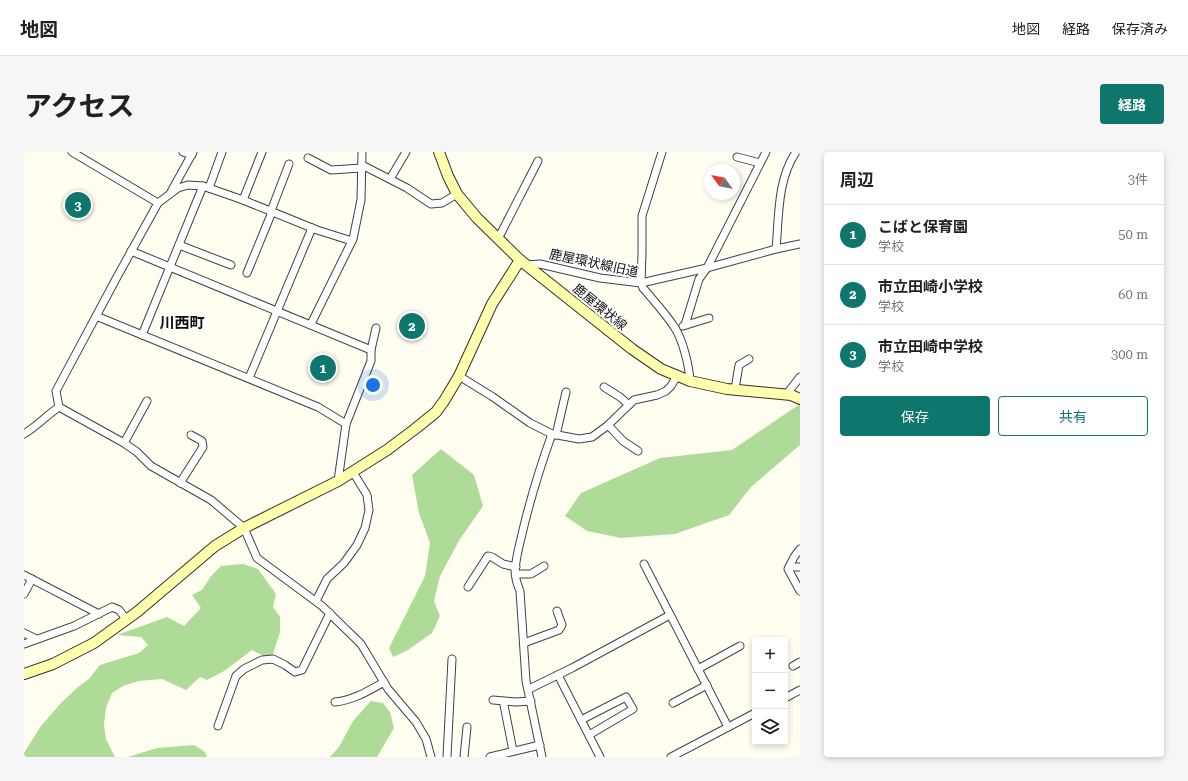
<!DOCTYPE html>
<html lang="ja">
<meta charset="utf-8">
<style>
body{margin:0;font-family:"Roboto Serif","Noto Sans JP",serif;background:#f6f6f6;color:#202124}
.controls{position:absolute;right:12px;bottom:12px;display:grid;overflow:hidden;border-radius:4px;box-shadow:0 2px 6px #0003}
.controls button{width:36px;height:36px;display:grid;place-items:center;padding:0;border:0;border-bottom:1px solid #e0e0e0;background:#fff;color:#202124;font:20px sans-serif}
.compass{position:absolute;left:680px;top:12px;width:36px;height:36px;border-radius:50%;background:#fff;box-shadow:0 2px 6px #0003;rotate:303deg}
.you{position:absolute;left:349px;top:233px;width:14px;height:14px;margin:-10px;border:3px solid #fff;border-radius:50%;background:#1a73e8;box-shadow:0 0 0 6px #1a73e833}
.badge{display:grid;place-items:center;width:26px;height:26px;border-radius:50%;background:#0f766e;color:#fff;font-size:13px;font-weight:700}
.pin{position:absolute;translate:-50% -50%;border:2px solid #fff;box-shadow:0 1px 4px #0006}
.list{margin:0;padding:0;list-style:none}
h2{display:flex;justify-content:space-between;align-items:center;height:52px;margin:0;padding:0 16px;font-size:17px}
h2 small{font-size:13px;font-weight:400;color:#757577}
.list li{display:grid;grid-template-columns:26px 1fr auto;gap:12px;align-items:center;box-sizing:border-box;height:60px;padding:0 16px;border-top:1px solid #e0e0e0}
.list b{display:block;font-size:15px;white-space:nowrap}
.list p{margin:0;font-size:13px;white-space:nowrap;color:#757577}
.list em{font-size:13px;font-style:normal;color:#757577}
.actions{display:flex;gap:8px;padding:12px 16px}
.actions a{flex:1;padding:9px 0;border:1px solid #0f766e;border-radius:4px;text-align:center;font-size:14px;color:#0f766e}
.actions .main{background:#0f766e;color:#fff}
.icon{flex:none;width:22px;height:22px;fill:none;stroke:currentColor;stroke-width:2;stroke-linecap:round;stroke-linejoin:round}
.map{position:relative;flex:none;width:776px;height:605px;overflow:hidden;border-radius:4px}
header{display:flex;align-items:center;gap:24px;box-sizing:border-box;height:56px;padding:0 20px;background:#fff;border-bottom:1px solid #e0e0e0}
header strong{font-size:19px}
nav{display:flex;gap:22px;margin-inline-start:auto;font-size:14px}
.intro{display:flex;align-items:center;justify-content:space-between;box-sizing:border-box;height:96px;padding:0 24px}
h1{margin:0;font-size:28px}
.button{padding:10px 18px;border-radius:4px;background:#0f766e;color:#fff;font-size:14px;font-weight:700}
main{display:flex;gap:24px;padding:0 24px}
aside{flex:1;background:#fff;border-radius:4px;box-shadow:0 2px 6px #0003}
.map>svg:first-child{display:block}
</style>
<header>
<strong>地図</strong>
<nav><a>地図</a><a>経路</a><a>保存済み</a></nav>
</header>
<div class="intro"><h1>アクセス</h1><a class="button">経路</a></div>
<main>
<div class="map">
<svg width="776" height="605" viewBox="0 0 776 605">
<rect width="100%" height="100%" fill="#fffef1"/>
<g fill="#aedc98">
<polygon points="776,252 776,293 727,335 705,363 651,382 597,386 563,379 541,364 557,341 636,306 708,298"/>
<polygon points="417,297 450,323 459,354 436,387 416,424 410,449 416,464 408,481 384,498 369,505 365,496 401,424 406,391 395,361 388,323"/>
<polygon points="219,412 234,417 252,442 249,455 256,465 256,480 248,505 238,503 228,498 200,519 183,528 176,525 162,538 138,527 115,529 99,534 88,541 82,556 80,573 82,587 91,605 0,605 0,601 17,574 37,551 54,535 65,527 76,513 115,501 124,493 117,485 93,483 143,465 160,474 177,456 168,443 178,438 187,424 197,414"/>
<polygon points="347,549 359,551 366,560 370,576 353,605 306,605 315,595 329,569"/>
<polygon points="170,593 181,600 183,605 104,605 133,596"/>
</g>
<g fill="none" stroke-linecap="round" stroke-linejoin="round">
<g stroke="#424242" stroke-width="9">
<g id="street">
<polyline points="48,0 134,51"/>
<polyline points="159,0 168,3"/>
<path d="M638,0L618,64V102L617,131L619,136C630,149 642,162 651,176C659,189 665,213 666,229"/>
<polyline points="713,5 736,11"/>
<polyline points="284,6 307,18 338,16"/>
<polyline points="338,13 383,36 407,52 418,51 433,42"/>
<polyline points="366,27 382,0"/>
<polyline points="185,36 198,0"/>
<polyline points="147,40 169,0"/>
<polyline points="219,48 238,0"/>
<polyline points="247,59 265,12"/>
<polyline points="474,87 514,9"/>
<polyline points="328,89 293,78 219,48 179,34 164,33 154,36 134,51 93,125 32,239 35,255 100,291 113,300 127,314 187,348 220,376 233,406 298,454 337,492 364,537 392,570 402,587 407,605"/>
<polyline points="155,93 207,113"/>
<polyline points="752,97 776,92"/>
<polyline points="107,99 347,198 347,209 322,272 314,329"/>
<path d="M503,113L516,112L576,126L617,131L683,116L752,97C755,65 753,28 772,0"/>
<polyline points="223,121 248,60"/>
<polyline points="72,164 294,255 322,272"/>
<polyline points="287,172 329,87 337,48 338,0"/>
<polyline points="661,173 675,127 683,116 742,0"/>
<polyline points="659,174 685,166"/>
<polyline points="118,183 179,34"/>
<polyline points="347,198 352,176"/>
<polyline points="435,224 469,245 506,271 528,282 555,287 568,285 583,274 610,248 633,243 642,239 647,234 653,224"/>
<polyline points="225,226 288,76"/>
<polyline points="580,235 596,245 605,253"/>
<polyline points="711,237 715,213 725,207"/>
<polyline points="762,243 776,225"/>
<polyline points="584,273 599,289 614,299"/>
<path d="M0,282C13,274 23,263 35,255"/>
<polyline points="532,283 542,240"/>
<polyline points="100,291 123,249"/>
<polyline points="156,331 179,295 178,289 167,283"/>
<polyline points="776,397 770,405 764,417 776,439"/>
<polyline points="620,412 704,575"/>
<polyline points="765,415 776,415"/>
<polyline points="492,422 507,422 520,414"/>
<polyline points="0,423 75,462"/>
<polyline points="444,435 464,404 468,405 479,412 492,415"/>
<polyline points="0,442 8,427"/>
<polyline points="292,449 303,427 320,411 333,393 341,376 345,358 343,343 329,320"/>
<polyline points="0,481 12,487"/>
<polyline points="500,491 535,478 538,473 533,459"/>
<polyline points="0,492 50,474 88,455 95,458 103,468"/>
<polyline points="769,514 776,510"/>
<polyline points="674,517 716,494"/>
<polyline points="534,523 576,605"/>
<polyline points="505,537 548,516 646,463"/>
<polyline points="761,546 776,538"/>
<polyline points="469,548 492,550 507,549"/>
<path d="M311,550C330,548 344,539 360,530"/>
<polyline points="649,551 683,533"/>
<polyline points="480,553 489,599"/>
<polyline points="557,568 602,545 609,557 565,583"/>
<polyline points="194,574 212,524 220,517 238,508 249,507 261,513 271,520 278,518 306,461"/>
<polyline points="423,605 428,507"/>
<polyline points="440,605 443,575"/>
<polyline points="466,605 516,593"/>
<path d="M518,605L502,529L496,439C493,432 491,425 491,418C492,406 495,394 498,382C506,348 516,315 528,282"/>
<polyline points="647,605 731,561"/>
</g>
</g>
<g stroke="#313131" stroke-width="12">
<g id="secondary">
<polyline points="415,0 424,24 433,42 453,66 496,108 608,197 637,217 666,229 703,237 767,243 776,247"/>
<polyline points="0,522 29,512 70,491 113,460 191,394 220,376 314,329 363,298 391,277 412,260 420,249 435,224 468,152 496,108"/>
</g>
</g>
<use href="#street" stroke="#fff" stroke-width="7"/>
<use href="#secondary" stroke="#fdffac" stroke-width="10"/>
</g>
<g text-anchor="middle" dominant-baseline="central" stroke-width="4" stroke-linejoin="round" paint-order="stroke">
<g font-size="13" fill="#0f0f0f" stroke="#fff">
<text transform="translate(570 111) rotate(12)">鹿屋環状線旧道</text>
<text transform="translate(576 155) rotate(39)">鹿屋環状線</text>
</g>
<g font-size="15" font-weight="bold" fill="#0f0f0f" stroke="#fff">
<text x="158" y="171">川西町</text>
</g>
</g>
</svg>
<div class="controls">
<button>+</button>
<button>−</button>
<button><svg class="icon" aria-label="layers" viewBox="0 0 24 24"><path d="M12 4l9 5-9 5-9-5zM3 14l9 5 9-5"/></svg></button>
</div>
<svg class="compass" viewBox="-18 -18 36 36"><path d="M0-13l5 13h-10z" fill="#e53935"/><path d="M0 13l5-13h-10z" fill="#757577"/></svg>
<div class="you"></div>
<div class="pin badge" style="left:299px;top:216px">1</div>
<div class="pin badge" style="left:388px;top:174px">2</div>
<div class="pin badge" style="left:54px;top:53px">3</div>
</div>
<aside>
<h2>周辺<small>3件</small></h2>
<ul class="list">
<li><span class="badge">1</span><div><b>こばと保育園</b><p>学校</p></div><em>50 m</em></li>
<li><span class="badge">2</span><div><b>市立田崎小学校</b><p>学校</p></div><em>60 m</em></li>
<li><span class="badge">3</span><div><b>市立田崎中学校</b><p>学校</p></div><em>300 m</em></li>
</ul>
<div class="actions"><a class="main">保存</a><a>共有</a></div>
</aside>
</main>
